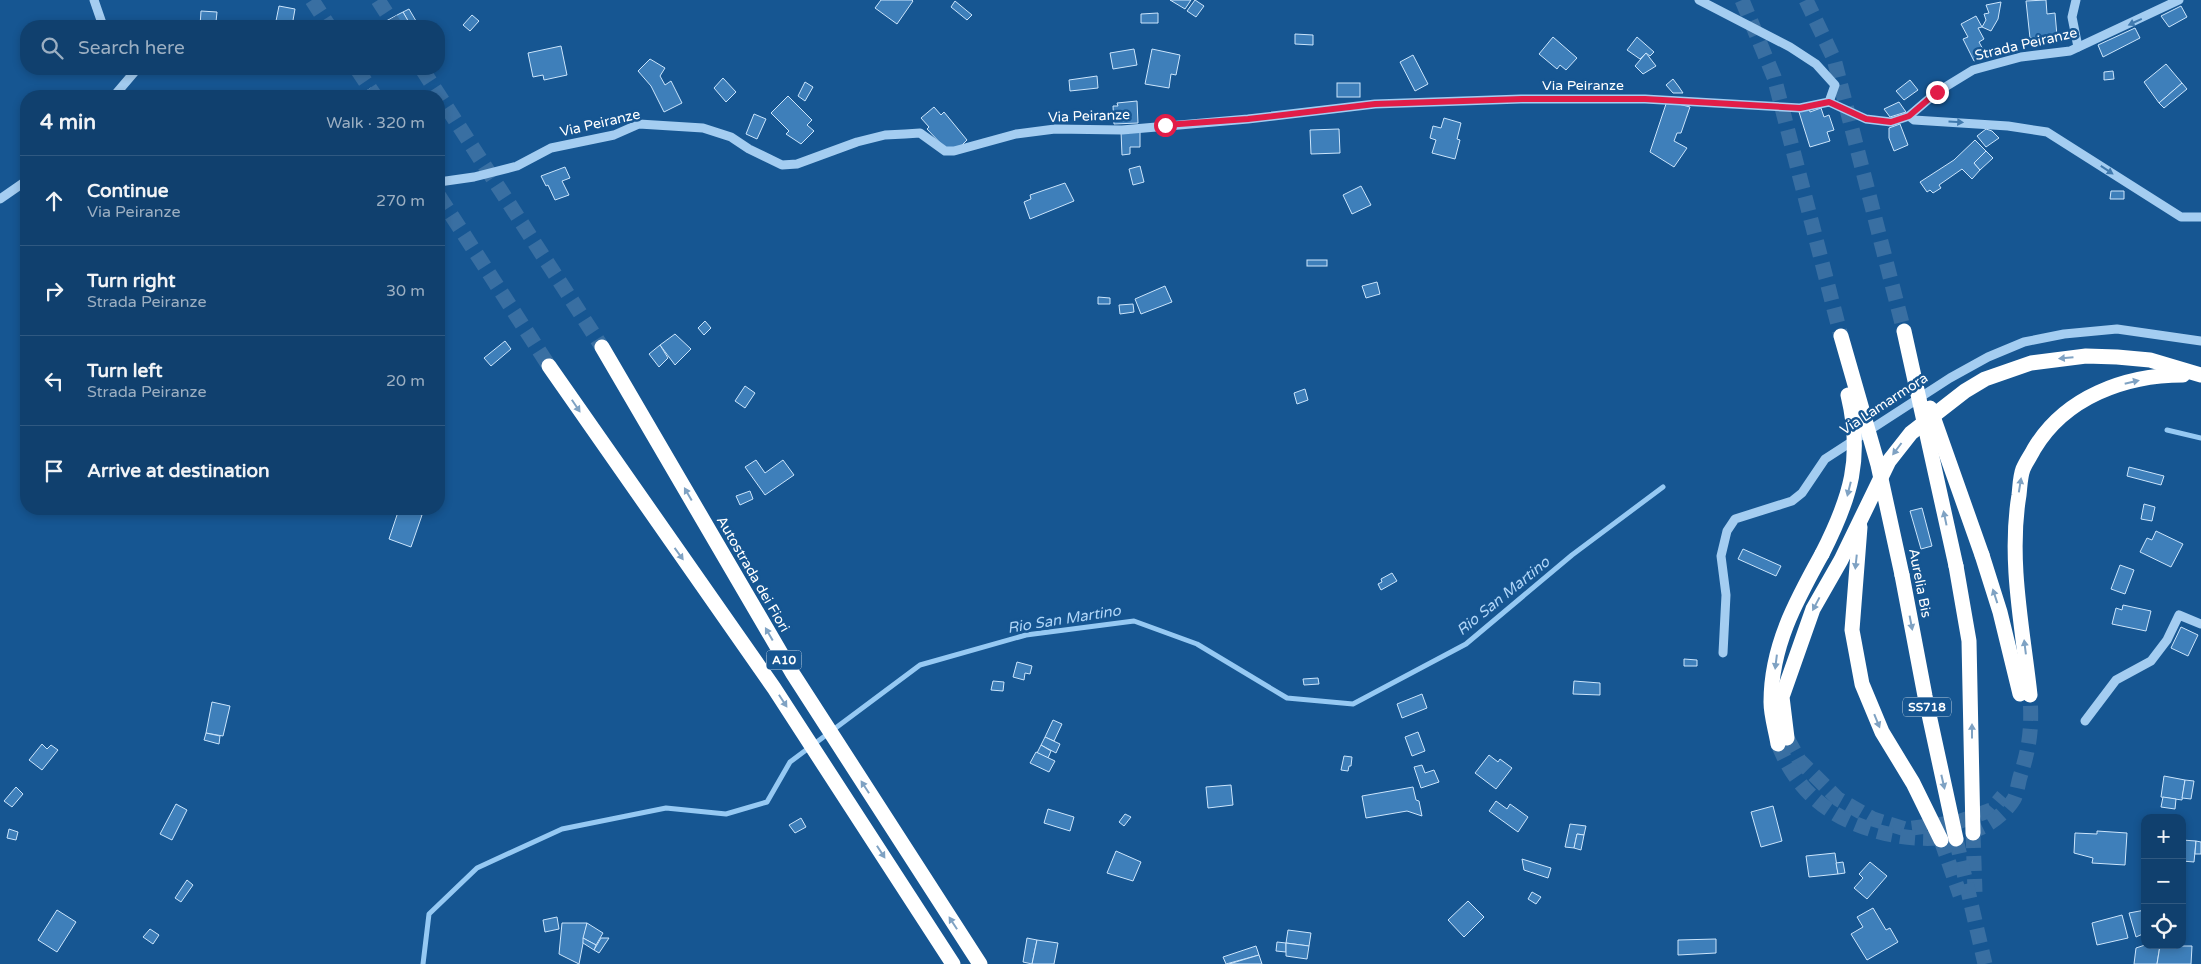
<!DOCTYPE html>
<meta charset="utf-8">
<style>
body{margin:0;font-family:"Varela Round",sans-serif;background:#194773;color:#f1f3f6}
.controls{position:absolute;right:15px;bottom:15px;display:grid;overflow:hidden;border-radius:10px;box-shadow:0 2px 8px #0003}
.controls button{width:45px;height:45px;display:grid;place-items:center;padding:0;border:0;border-bottom:1px solid #305981;background:#10406e;color:#f1f3f6;font:25px sans-serif}
.stop{position:absolute;width:15px;height:15px;margin:-11px;border:4px solid #e11d48;border-radius:50%;background:#fff}
.stop.end{background:#e11d48;border-color:#fff;box-shadow:0 1px 5px #0008}
.list{margin:0;padding:0;list-style:none}
h2{display:flex;justify-content:space-between;align-items:center;height:65px;margin:0;padding:0 20px;font-size:21px}
h2 small{font-size:16px;font-weight:400;color:#9cafc2}
.list li{display:grid;grid-template-columns:32px 1fr auto;gap:15px;align-items:center;box-sizing:border-box;height:90px;padding:0 20px;border-top:1px solid #305981}
.list b{display:block;font-size:19px;white-space:nowrap}
.list p{margin:0;font-size:16px;white-space:nowrap;color:#9cafc2}
.list em{font-size:16px;font-style:normal;color:#9cafc2}
.icon{flex:none;width:28px;height:28px;fill:none;stroke:currentColor;stroke-width:2;stroke-linecap:round;stroke-linejoin:round}
.map{position:relative;flex:none;width:2201px;height:964px;overflow:hidden}
.search{position:absolute;background:#10406e;box-shadow:0 2px 8px #0003;left:20px;top:20px;width:425px;height:55px;display:flex;align-items:center;gap:12px;box-sizing:border-box;padding:0 18px;border-radius:20px;color:#9cafc2;font-size:19px}
.panel{position:absolute;background:#10406e;box-shadow:0 2px 8px #0003;left:20px;top:90px;width:425px;height:425px;border-radius:20px}
.map>svg:first-child{display:block}
</style>
<div class="map">
<svg width="2201" height="964" viewBox="0 0 2201 964">
<rect width="100%" height="100%" fill="#165692"/>
<g fill="none" stroke-linecap="round" stroke-linejoin="round">
<g stroke="#96c9f3" stroke-width="5">
<polyline points="2167,430 2201,438"/>
<polyline points="423,964 429,914 477,868 562,829 666,808 726,814 767,802 790,762 920,665 1026,635 1134,621 1197,644 1287,698 1353,704 1466,644 1572,555 1663,487"/>
</g>
</g>
<g fill="#3e7fba" stroke="#cbe5fc">
<polygon points="881,0 912,0 913,1 897,24 875,8"/>
<polygon points="1170,0 1191,0 1185,9"/>
<polygon points="1195,0 1204,6 1196,17 1187,11"/>
<polygon points="2046,0 2047,14 2055,13 2057,36 2030,38 2026,1"/>
<polygon points="955,1 972,15 967,20 951,7"/>
<polygon points="2001,2 1998,19 1991,31 1982,27 1986,20 1984,14 1989,13 1986,5"/>
<polygon points="279,6 295,9 292,26 275,26"/>
<polygon points="2181,6 2187,17 2169,27 2161,16"/>
<polygon points="409,9 419,26 411,26 403,12"/>
<polygon points="201,11 217,12 216,22 225,23 225,26 200,26"/>
<polygon points="403,12 411,26 377,26 399,14"/>
<polygon points="1158,13 1158,23 1141,23 1141,14"/>
<polygon points="472,15 479,21 470,31 463,25"/>
<polygon points="1976,16 1982,27 1978,28 1984,39 1979,42 1986,55 1974,61 1963,39 1968,37 1961,24"/>
<polygon points="2135,28 2140,38 2103,57 2098,45"/>
<polygon points="1295,34 1313,35 1313,45 1295,44"/>
<polygon points="1553,37 1577,58 1566,70 1560,65 1557,69 1539,54"/>
<polygon points="1637,37 1654,52 1650,56 1646,53 1640,59 1627,50"/>
<polygon points="561,46 567,75 544,80 543,75 533,77 528,53"/>
<polygon points="1134,49 1137,65 1113,69 1110,53"/>
<polygon points="1152,49 1180,55 1176,75 1171,74 1169,88 1145,84"/>
<polygon points="1646,53 1656,66 1643,74 1635,66"/>
<polygon points="1413,55 1428,84 1415,91 1400,62"/>
<polygon points="650,59 665,68 660,76 665,85 671,81 682,103 664,112 651,86 638,71"/>
<polygon points="2166,64 2182,83 2159,103 2144,82"/>
<polygon points="2113,71 2114,79 2104,80 2104,72"/>
<polygon points="1097,76 1098,88 1070,91 1069,80"/>
<polygon points="723,78 736,92 726,102 714,88"/>
<polygon points="1673,79 1679,87 1683,93 1673,93 1666,85"/>
<polygon points="1910,80 1918,90 1904,100 1896,91"/>
<polygon points="805,82 813,87 805,101 798,96"/>
<rect x="1337" y="83" width="23" height="14"/>
<polygon points="2182,83 2187,89 2164,108 2159,103"/>
<polygon points="371,88 377,96 359,96"/>
<polygon points="788,96 812,120 807,125 814,131 801,144 786,134 789,131 771,113"/>
<polygon points="1137,101 1138,123 1114,124 1113,106 1118,106 1117,103"/>
<polygon points="1667,101 1690,107 1681,133 1677,133 1674,141 1687,148 1674,167 1650,152"/>
<polygon points="1899,102 1906,112 1890,117 1884,109"/>
<polygon points="934,107 941,115 944,112 967,140 960,147 945,148 927,129 929,127 921,118"/>
<polygon points="1809,108 1810,112 1821,108 1824,117 1829,115 1834,130 1827,132 1830,141 1810,147 1799,112"/>
<polygon points="754,114 766,119 757,139 746,134"/>
<polygon points="1444,118 1461,123 1457,139 1460,140 1455,159 1432,153 1436,140 1430,138 1433,126 1441,128"/>
<polygon points="1900,124 1908,145 1894,151 1889,138 1889,128"/>
<polygon points="1339,129 1340,153 1311,154 1310,130"/>
<polygon points="1986,129 1992,131 1999,138 1986,147 1977,136"/>
<polygon points="1121,131 1140,131 1140,147 1130,147 1130,154 1122,155"/>
<polygon points="1975,140 1986,151 1974,163 1980,170 1972,179 1962,169 1939,185 1941,188 1933,193 1930,190 1927,192 1920,182 1954,160"/>
<polygon points="1986,151 1993,158 1980,170 1974,163"/>
<polygon points="1140,166 1144,182 1133,185 1129,169"/>
<polygon points="565,167 570,178 562,181 569,195 555,200 548,185 546,186 541,176"/>
<polygon points="1065,183 1074,201 1030,219 1024,202 1031,199 1030,195"/>
<polygon points="1361,186 1371,205 1352,214 1343,195"/>
<polygon points="2111,191 2124,191 2124,199 2110,199"/>
<rect x="1307" y="260" width="20" height="6"/>
<polygon points="1377,282 1380,294 1366,298 1362,286"/>
<polygon points="1165,286 1172,302 1141,314 1135,299"/>
<polygon points="1098,297 1110,298 1110,304 1098,304"/>
<polygon points="1133,304 1134,312 1120,314 1119,305"/>
<polygon points="705,321 711,328 704,335 698,328"/>
<polygon points="675,334 691,349 675,365 660,345"/>
<polygon points="505,341 511,349 491,366 484,358"/>
<polygon points="660,345 668,358 659,367 649,354"/>
<polygon points="745,386 755,393 745,408 735,401"/>
<polygon points="1305,389 1308,400 1297,404 1294,393"/>
<polygon points="756,460 765,473 783,460 794,475 765,495 745,467"/>
<polygon points="2129,467 2164,476 2161,485 2127,476"/>
<polygon points="750,491 753,499 740,505 736,496"/>
<polygon points="2144,504 2155,507 2152,521 2141,519"/>
<polygon points="1922,508 1932,546 1921,549 1910,511"/>
<polygon points="399,509 422,515 411,547 389,539"/>
<polygon points="2156,531 2183,544 2171,567 2140,552 2147,538 2152,540"/>
<polygon points="1743,549 1781,566 1776,576 1738,559"/>
<polygon points="2120,565 2134,570 2125,594 2111,589"/>
<polygon points="1392,573 1397,581 1381,590 1378,584 1382,582 1381,579"/>
<polygon points="2123,605 2151,611 2146,631 2112,624 2116,608 2122,610"/>
<polygon points="2181,627 2198,635 2188,656 2171,648"/>
<polygon points="1684,659 1697,660 1697,666 1684,666"/>
<polygon points="1017,662 1032,666 1030,674 1025,673 1024,680 1013,677"/>
<polygon points="1318,678 1319,684 1304,685 1303,679"/>
<polygon points="993,681 1004,682 1003,691 991,690"/>
<polygon points="1574,681 1600,683 1600,695 1573,694"/>
<polygon points="1422,694 1427,708 1402,718 1397,704"/>
<polygon points="212,702 230,706 223,736 206,733"/>
<polygon points="1053,720 1062,724 1054,741 1045,737"/>
<polygon points="1418,732 1425,751 1412,756 1405,737"/>
<polygon points="206,733 220,736 219,744 204,740"/>
<polygon points="1045,737 1060,744 1056,753 1041,745"/>
<polygon points="42,744 47,749 51,745 58,750 42,770 29,760"/>
<polygon points="1041,745 1051,751 1048,758 1037,753"/>
<polygon points="1036,752 1055,761 1049,772 1030,763"/>
<polygon points="1489,755 1498,762 1500,759 1512,768 1496,789 1475,773"/>
<polygon points="1344,756 1352,757 1351,766 1349,766 1348,771 1341,770"/>
<polygon points="1422,765 1425,773 1434,770 1439,782 1421,788 1414,767"/>
<polygon points="2164,776 2185,780 2182,800 2161,797"/>
<polygon points="2185,780 2194,781 2191,799 2182,798"/>
<polygon points="1231,785 1233,805 1208,808 1206,787"/>
<polygon points="16,787 23,794 12,807 4,801"/>
<polygon points="1413,787 1416,800 1419,801 1422,816 1407,811 1366,818 1362,796"/>
<polygon points="2163,797 2176,799 2175,809 2161,807"/>
<polygon points="1496,801 1507,809 1510,804 1528,817 1518,832 1489,811"/>
<polygon points="176,804 187,810 172,840 160,834"/>
<polygon points="1773,806 1782,841 1761,847 1751,812"/>
<polygon points="1048,809 1074,817 1070,831 1044,823"/>
<polygon points="1125,814 1131,817 1124,826 1119,822"/>
<polygon points="801,818 806,827 795,833 789,825"/>
<polygon points="1570,824 1586,826 1584,835 1577,834 1574,848 1565,847"/>
<polygon points="9,829 18,832 16,840 7,838"/>
<polygon points="2097,831 2127,833 2125,865 2092,863 2093,858 2074,853 2075,833 2097,834"/>
<polygon points="1577,834 1584,835 1581,850 1574,848"/>
<polygon points="2182,840 2196,841 2194,862 2182,861"/>
<polygon points="2196,841 2201,842 2201,854 2195,854"/>
<polygon points="1116,851 1141,862 1133,881 1107,873"/>
<polygon points="1835,853 1838,874 1809,877 1806,856"/>
<polygon points="1522,859 1551,868 1548,878 1524,870"/>
<polygon points="1843,862 1845,873 1838,874 1836,863"/>
<polygon points="1870,862 1887,876 1867,899 1854,888 1863,878 1859,874"/>
<polygon points="187,880 193,885 181,902 175,898"/>
<polygon points="1532,892 1541,897 1536,904 1528,899"/>
<polygon points="1468,901 1484,917 1464,937 1448,920"/>
<polygon points="1873,908 1886,930 1890,928 1898,942 1867,960 1851,934 1863,927 1857,917"/>
<polygon points="57,910 76,922 57,952 38,940"/>
<polygon points="2145,910 2145,933 2136,937 2129,913"/>
<polygon points="2122,915 2128,938 2097,945 2092,923"/>
<polygon points="557,917 559,929 545,932 543,920"/>
<polygon points="562,923 587,923 579,964 559,954"/>
<polygon points="587,923 603,933 596,945 583,938"/>
<polygon points="150,929 159,935 153,944 143,937"/>
<polygon points="1288,930 1311,933 1309,946 1286,943"/>
<polygon points="583,938 596,945 594,950 583,943"/>
<polygon points="601,938 609,938 599,953 594,950"/>
<polygon points="1027,938 1037,940 1032,964 1023,962"/>
<polygon points="1716,939 1716,953 1678,955 1678,940"/>
<polygon points="1037,940 1058,943 1054,964 1032,964"/>
<polygon points="1277,942 1286,943 1286,952 1276,951"/>
<polygon points="1286,943 1309,946 1307,959 1286,956"/>
<polygon points="2145,945 2160,945 2157,964 2134,964 2136,948"/>
<polygon points="1256,946 1259,955 1226,964 1223,957"/>
<polygon points="2160,946 2192,946 2191,964 2157,964"/>
<polygon points="1259,955 1262,964 1229,964"/>
</g>
<g fill="none" stroke-linecap="round" stroke-linejoin="round">
<g stroke="#396fa2" stroke-width="15" stroke-dasharray="15 8" stroke-linecap="butt">
<polyline points="312,0 329,26"/>
<polyline points="378,0 395,26"/>
<polyline points="1742,0 1774,77 1841,336"/>
<polyline points="1806,0 1834,59 1904,331"/>
<polyline points="357,69 375,96"/>
<polyline points="422,69 602,347"/>
<polyline points="439,196 549,366"/>
<polyline points="1787,738 1799,760 1838,799 1873,819 1905,829 1958,822 1991,810 2003,796"/>
<path d="M1778,744C1790,773 1805,794 1831,811C1879,843 1978,856 2014,799C2017,793 2018,784 2020,777C2030,745 2032,729 2030,695"/>
<polyline points="1973,833 1975,892"/>
<polyline points="1956,839 1985,964"/>
<polyline points="1941,840 1960,895"/>
</g>
<g stroke="#a4cdf1" stroke-width="9">
<polyline points="94,0 103,26"/>
<polyline points="1699,0 1790,47 1816,64 1835,85 1829,102"/>
<polyline points="2076,0 2072,17 2078,47"/>
<polyline points="114,96 137,69"/>
<polyline points="1829,102 1866,119 1891,122 1909,116 1937,92 1973,70 2021,57 2070,51 2179,0"/>
<polyline points="1909,116 1914,120 2008,126 2047,132 2181,217 2201,217"/>
<polyline points="439,182 474,177 517,166 551,148 614,135 639,124 703,128 731,137 749,149 782,165 797,164 857,142 885,135 905,134 920,133 945,151 954,151 1016,134 1055,129 1122,130 1248,119 1375,104 1521,99 1645,99 1800,108 1829,102"/>
<polyline points="0,199 26,181"/>
<polyline points="1723,653 1726,595 1721,556 1727,531 1735,519 1792,501 1802,493 1825,459 1950,378 1988,357 2024,342 2064,334 2117,329 2201,341"/>
<polyline points="2085,721 2116,680 2151,661 2167,640 2179,615 2201,624"/>
</g>
<g stroke="#fff" stroke-width="15">
<polyline points="602,347 793,674 980,964"/>
<polyline points="549,366 774,688 953,964"/>
<polyline points="1860,527 1852,630 1862,684 1882,732 1913,783 1941,840"/>
<polyline points="1982,555 2000,612 2020,694"/>
<polyline points="1956,566 1969,641 1973,833"/>
<polyline points="1902,575 1925,696 1956,839"/>
<path d="M2030,695C2023,630 2008,561 2019,495C2020,487 2020,477 2023,469C2026,462 2031,455 2034,449C2065,397 2125,375 2183,375"/>
<polyline points="1787,738 1782,697 1813,609 1841,560 1889,461 1911,433 1965,391 1985,379 2031,363 2086,356 2117,357 2150,360 2201,375"/>
<path d="M1778,744C1776,731 1771,716 1771,702C1771,646 1796,601 1822,554"/>
</g>
<g stroke="#fff" stroke-width="15">
<polyline points="1904,331 1956,566"/>
<polyline points="1841,336 1878,465 1902,575"/>
<polyline points="1930,408 1982,555"/>
<path d="M1822,554C1851,497 1863,458 1848,395"/>
</g>
</g>
<defs><path id="oneway-solid" d="M-6-.8H1V-3.2L6.5 0L1 3.2V.8H-6Z" transform="scale(1.25)"/></defs>
<g fill="#417aae">
<use href="#oneway-solid" transform="translate(2135 22) rotate(155)"/>
<use href="#oneway-solid" transform="translate(1956 122) rotate(3)"/>
<use href="#oneway-solid" transform="translate(2107 170) rotate(34)"/>
</g>
<g fill="#7fa2c3">
<use href="#oneway-solid" transform="translate(2066 358) rotate(175)"/>
<use href="#oneway-solid" transform="translate(2132 382) rotate(-13)"/>
<use href="#oneway-solid" transform="translate(576 406) rotate(56)"/>
<use href="#oneway-solid" transform="translate(1897 449) rotate(127)"/>
<use href="#oneway-solid" transform="translate(2020 485) rotate(-81)"/>
<use href="#oneway-solid" transform="translate(1849 489) rotate(104)"/>
<use href="#oneway-solid" transform="translate(688 494) rotate(-120)"/>
<use href="#oneway-solid" transform="translate(1945 518) rotate(-102)"/>
<use href="#oneway-solid" transform="translate(679 554) rotate(54)"/>
<use href="#oneway-solid" transform="translate(1856 562) rotate(96)"/>
<use href="#oneway-solid" transform="translate(1995 596) rotate(-108)"/>
<use href="#oneway-solid" transform="translate(1816 604) rotate(118)"/>
<use href="#oneway-solid" transform="translate(1911 623) rotate(79)"/>
<use href="#oneway-solid" transform="translate(769 634) rotate(-120)"/>
<use href="#oneway-solid" transform="translate(2025 647) rotate(-97)"/>
<use href="#oneway-solid" transform="translate(1776 662) rotate(97)"/>
<use href="#oneway-solid" transform="translate(783 701) rotate(57)"/>
<use href="#oneway-solid" transform="translate(1877 721) rotate(68)"/>
<use href="#oneway-solid" transform="translate(1972 731) rotate(-90)"/>
<use href="#oneway-solid" transform="translate(1943 782) rotate(77)"/>
<use href="#oneway-solid" transform="translate(865 787) rotate(-123)"/>
<use href="#oneway-solid" transform="translate(881 852) rotate(57)"/>
<use href="#oneway-solid" transform="translate(953 923) rotate(-123)"/>
</g>
<g fill="none" stroke-linecap="round" stroke-linejoin="round">
<polyline stroke="#e11d48" stroke-width="6" points="1165,125 1248,119 1375,104 1522,99 1645,99 1800,108 1829,102 1866,119 1891,122 1909,116 1937,92"/>
</g>
<g text-anchor="middle" dominant-baseline="central" stroke-width="5" stroke-linejoin="round" paint-order="stroke">
<g fill="#165692" stroke="#b9ccde" stroke-width="1">
<rect x="766.5" y="650.5" width="35" height="19" rx="4"/>
<rect x="1903" y="697.5" width="48" height="19" rx="4"/>
</g>
<g font-size="12" font-weight="bold" fill="#fff">
<text x="784" y="660">A10</text>
<text x="1927" y="707">SS718</text>
</g>
<g font-size="14" fill="#fff" stroke="#165692">
<text transform="translate(2026 44) rotate(-13)">Strada Peiranze</text>
<text x="1583" y="85">Via Peiranze</text>
<text transform="translate(1089 116) rotate(-2)">Via Peiranze</text>
<text transform="translate(600 123) rotate(-13)">Via Peiranze</text>
<text transform="translate(1884 404) rotate(-33)">Via Lamarmora</text>
<text transform="translate(753 574) rotate(60)">Autostrada dei Fiori</text>
<text transform="translate(1920 583) rotate(79)">Aurelia Bis</text>
</g>
<g font-size="15" font-style="italic" fill="#b0d6f8" stroke="#165692">
<text transform="translate(1503 596) rotate(-39)">Rio San Martino</text>
<text transform="translate(1064 619) rotate(-9)">Rio San Martino</text>
</g>
</g>
</svg>
<div class="controls">
<button>+</button>
<button>−</button>
<button><svg class="icon" aria-label="locate" viewBox="0 0 24 24"><circle cx="12" cy="12" r="6"/><path d="M12 2v4M12 18v4M2 12h4M18 12h4"/></svg></button>
</div>
<div class="stop" style="left:1165px;top:125px"></div>
<div class="stop end" style="left:1937px;top:92px"></div>
<div class="search"><svg class="icon" aria-label="search" viewBox="0 0 24 24"><circle cx="10" cy="10" r="6"/><path d="M15 15l6 6"/></svg>Search here</div>
<section class="panel">
<h2>4 min<small>Walk · 320 m</small></h2>
<ul class="list">
<li><svg class="icon" aria-label="ahead" viewBox="0 0 24 24"><path d="M12 20V5M6 11l6-6 6 6"/></svg><div><b>Continue</b><p>Via Peiranze</p></div><em>270 m</em></li>
<li><svg class="icon" aria-label="right" viewBox="0 0 24 24"><path d="M7 20v-9h11M14 6l5 5-5 5"/></svg><div><b>Turn right</b><p>Strada Peiranze</p></div><em>30 m</em></li>
<li><svg class="icon" aria-label="left" viewBox="0 0 24 24"><path d="M17 20v-9H6M10 6l-5 5 5 5"/></svg><div><b>Turn left</b><p>Strada Peiranze</p></div><em>20 m</em></li>
<li><svg class="icon" aria-label="arrive" viewBox="0 0 24 24"><path d="M6 21V4h12l-3 4 3 4H6"/></svg><div><b>Arrive at destination</b></div></li>
</ul>
</section>
</div>
